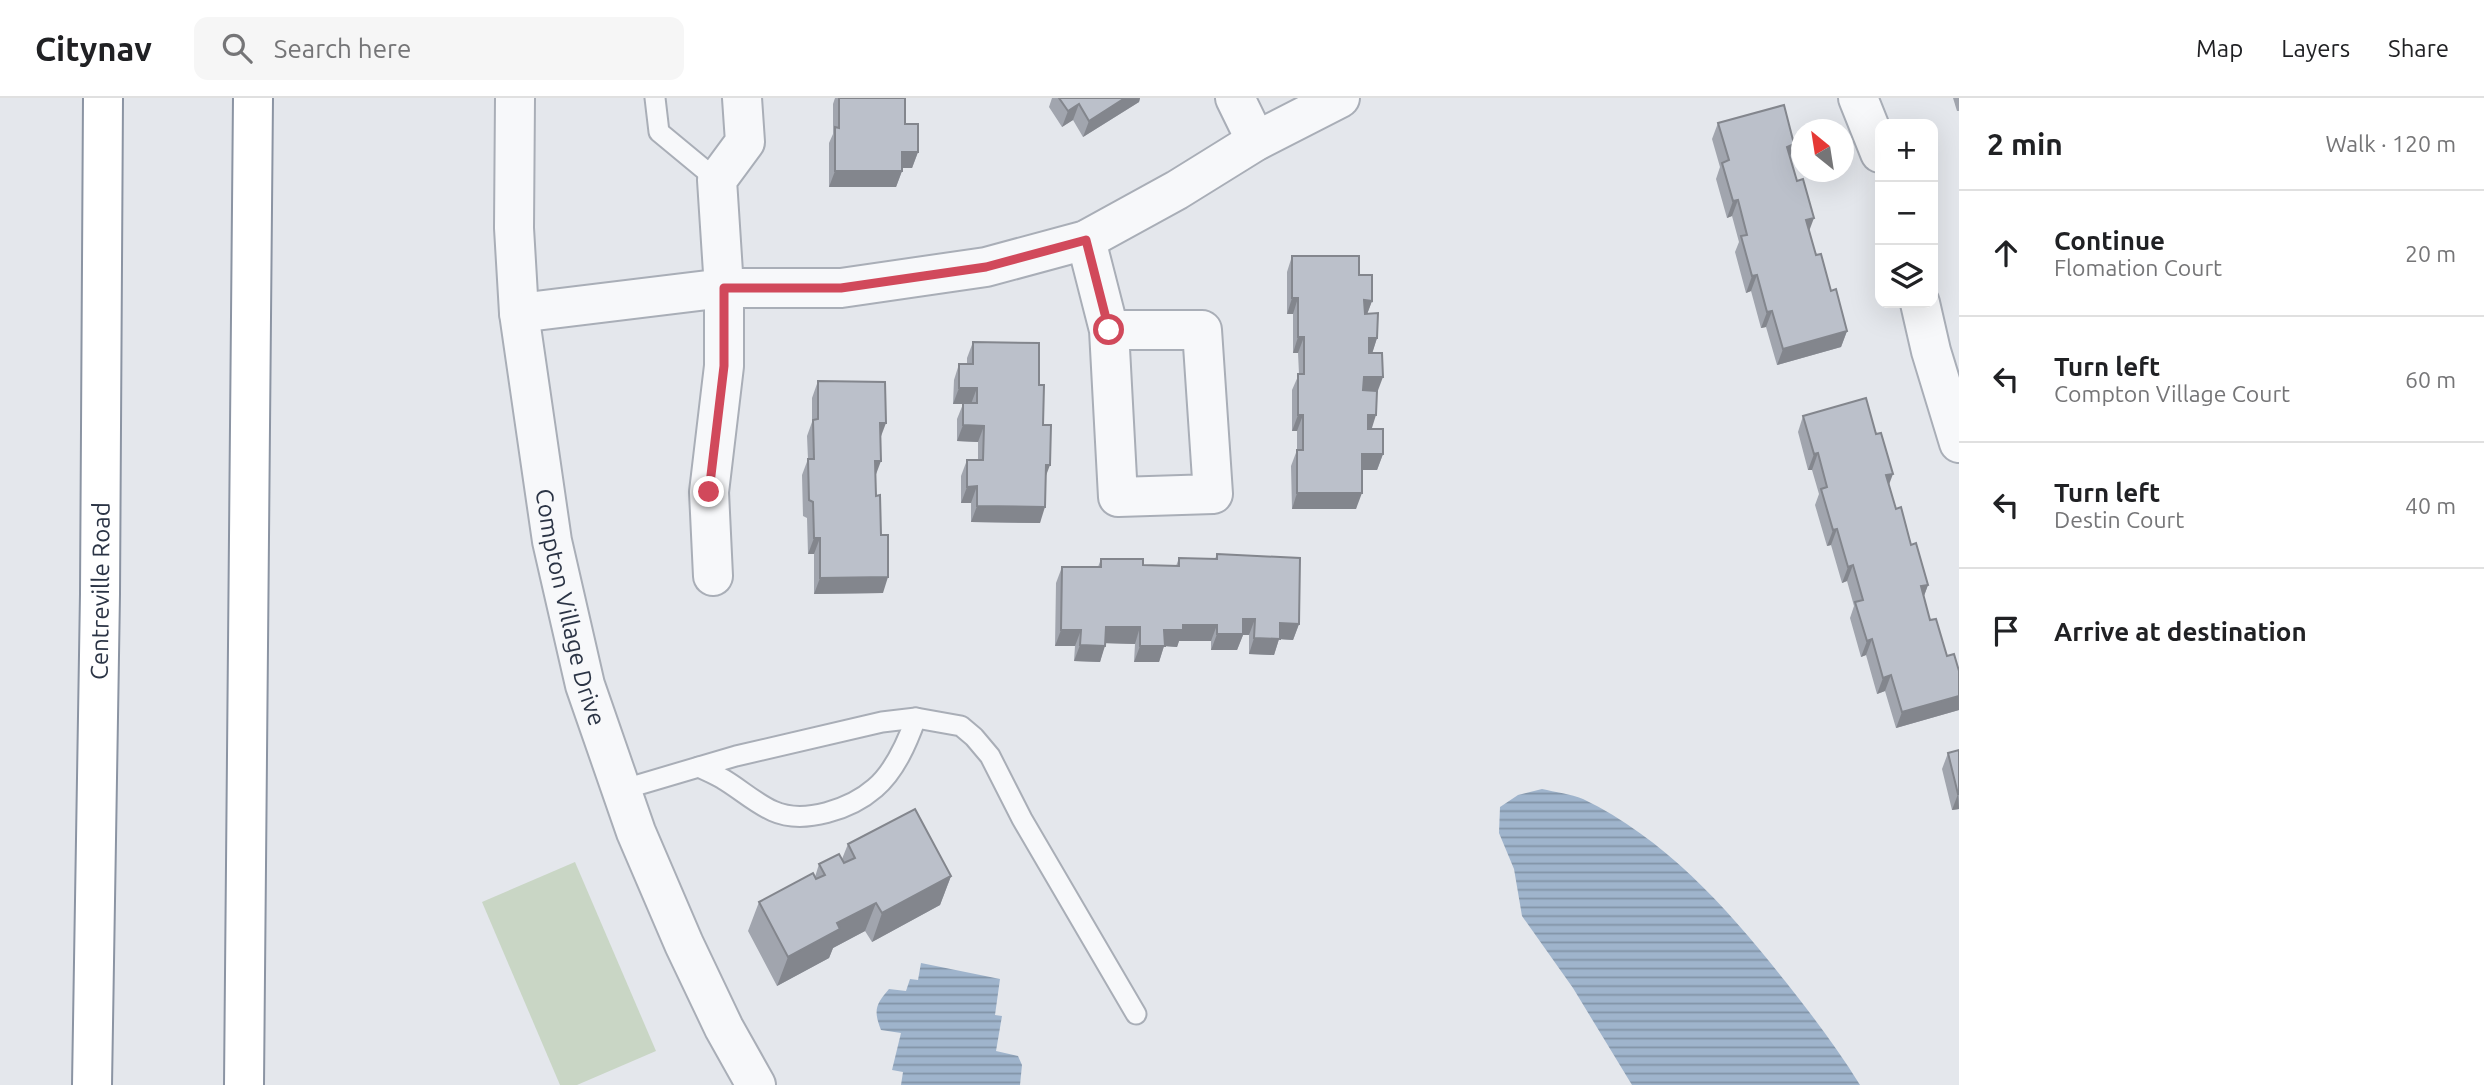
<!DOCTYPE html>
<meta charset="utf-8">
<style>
body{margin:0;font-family:Ubuntu,sans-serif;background:#f6f6f6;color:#202124}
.controls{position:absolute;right:21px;top:21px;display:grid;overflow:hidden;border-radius:14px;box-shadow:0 7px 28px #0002}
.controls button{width:63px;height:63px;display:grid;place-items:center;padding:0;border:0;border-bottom:2px solid #e0e0e0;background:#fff;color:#202124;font:35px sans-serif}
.compass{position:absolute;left:1791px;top:21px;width:63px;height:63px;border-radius:50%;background:#fff;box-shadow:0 7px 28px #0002;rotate:330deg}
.stop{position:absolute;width:21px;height:21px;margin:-16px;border:5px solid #d1495b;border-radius:50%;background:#fff}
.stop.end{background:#d1495b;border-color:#fff;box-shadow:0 2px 7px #0008}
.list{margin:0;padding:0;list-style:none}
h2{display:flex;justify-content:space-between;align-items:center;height:91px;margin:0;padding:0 28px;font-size:30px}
h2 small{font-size:23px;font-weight:400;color:#757577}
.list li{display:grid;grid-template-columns:46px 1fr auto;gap:21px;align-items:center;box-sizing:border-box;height:126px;padding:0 28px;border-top:2px solid #e0e0e0}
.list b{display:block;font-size:26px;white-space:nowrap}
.list p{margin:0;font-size:23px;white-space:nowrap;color:#757577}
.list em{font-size:23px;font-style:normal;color:#757577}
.icon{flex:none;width:38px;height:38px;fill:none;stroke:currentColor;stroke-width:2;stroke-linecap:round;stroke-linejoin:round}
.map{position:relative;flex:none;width:1959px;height:987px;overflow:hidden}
header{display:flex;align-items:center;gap:42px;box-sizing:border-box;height:98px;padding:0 35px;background:#fff;border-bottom:2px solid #e0e0e0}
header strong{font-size:33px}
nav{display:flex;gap:38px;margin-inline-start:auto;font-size:24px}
.search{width:490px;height:63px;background:#f6f6f6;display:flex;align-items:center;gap:18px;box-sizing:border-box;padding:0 24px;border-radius:14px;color:#757577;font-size:26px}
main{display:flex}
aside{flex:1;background:#fff}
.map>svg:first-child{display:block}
</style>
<header>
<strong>Citynav</strong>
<div class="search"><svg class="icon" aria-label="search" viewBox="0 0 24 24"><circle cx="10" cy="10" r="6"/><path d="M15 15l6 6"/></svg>Search here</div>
<nav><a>Map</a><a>Layers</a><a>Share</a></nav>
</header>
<main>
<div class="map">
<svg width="1959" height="987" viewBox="0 0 1959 987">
<defs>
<pattern id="water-rules" width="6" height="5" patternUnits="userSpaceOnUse" patternTransform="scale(1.75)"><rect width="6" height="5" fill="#9fb4cc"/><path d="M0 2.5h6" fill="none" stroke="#8293a7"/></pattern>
</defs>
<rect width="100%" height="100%" fill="#e4e7ec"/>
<polygon fill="#c9d6c5" points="575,764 656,953 577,987 560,987 482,804"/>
<g fill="url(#water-rules)">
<path d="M1542,691C1555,694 1571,696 1583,701C1666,741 1729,812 1785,883C1812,917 1837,950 1860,987H1632L1573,890L1522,818L1514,771L1499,735L1500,709L1518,697Z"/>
<path d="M921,865L1000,881L995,917L1002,918L996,953L1018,958L1022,967L1020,987H901L903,974L892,972L901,935L881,932C873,912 876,906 889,891L906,893L910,881L918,882Z"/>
</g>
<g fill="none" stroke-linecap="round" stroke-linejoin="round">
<g stroke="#a9aeb7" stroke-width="23">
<g id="service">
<polyline points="655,0 659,34 717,82"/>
<path d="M699,669C707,673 715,676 723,681C740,691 755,705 773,713C804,727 851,711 875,690C895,673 907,645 916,620"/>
<polyline points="621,692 736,658 882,624 916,620 961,628 974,639 990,658 1022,721 1136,916"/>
</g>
</g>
<g stroke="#a9aeb7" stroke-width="42">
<g id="minor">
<path id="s1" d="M515,0L514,130L519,215L552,443L585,587L636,734L684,846L724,930L756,987"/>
<polyline points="1235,0 1256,43"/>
<polyline points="1858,0 1880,55"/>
<polyline points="1086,142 1109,232 1202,232 1213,396 1118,399 1109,232"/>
<polyline points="1920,205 1931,253 1959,345"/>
<polyline points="519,215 724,190 841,190 986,169 1086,142 1177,92 1256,43 1340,0"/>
<polyline points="713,478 709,394 724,268 724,190 717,82 745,44 742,0"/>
</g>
</g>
<g stroke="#8b94a3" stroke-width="42">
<g id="trunk">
<path id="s2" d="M92,987L100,496L103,0"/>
<polyline points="244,987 253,0"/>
</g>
</g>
<use href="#service" stroke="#f7f8fa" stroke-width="19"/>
<use href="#minor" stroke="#f7f8fa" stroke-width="38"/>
<use href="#trunk" stroke="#fff" stroke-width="38"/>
</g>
<g fill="#a1a5ae">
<polygon points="835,0 906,0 905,26 918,54 912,70 902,70 902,73 896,89 829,89 829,45 833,36 833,6"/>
<polygon points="1052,0 1140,0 1139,4 1083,39 1073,22 1062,29 1049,9"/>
<polygon points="1953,0 1959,0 1959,13 1957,13"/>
<polygon points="1718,25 1790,59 1816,157 1831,193 1847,233 1841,249 1777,267 1766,229 1761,230 1751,193 1746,195 1735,154 1739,144 1732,118 1727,120 1716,81 1720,69 1712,41"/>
<polygon points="1292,158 1359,177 1372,203 1367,216 1377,240 1372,255 1377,295 1371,331 1383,356 1377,372 1362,372 1356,411 1292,411 1291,368 1297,352 1297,333 1292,333 1292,292 1299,276 1298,255 1293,255 1293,216 1287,216 1287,174"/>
<polygon points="973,244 1039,287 1043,327 1046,379 1040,425 971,424 971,405 961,405 961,378 967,362 978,362 978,344 957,343 957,321 963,306 953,306 954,282 959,266 967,266 967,260"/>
<polygon points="818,283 880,339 875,378 883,495 814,496 814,456 808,456 807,420 803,418 802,377 808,361 807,338 812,324 812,300"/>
<polygon points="1803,318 1889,386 1896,411 1928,487 1924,498 1930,522 1947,558 1959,573 1959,612 1896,630 1885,593 1877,596 1866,557 1861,559 1850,520 1854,508 1847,483 1842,485 1831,447 1827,448 1815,407 1819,396 1812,372 1808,372 1798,334"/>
<polygon points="1217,456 1299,526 1293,542 1279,541 1274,557 1249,556 1249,537 1243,537 1237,552 1211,552 1211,543 1179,543 1177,549 1164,548 1159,564 1134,564 1135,546 1105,545 1100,564 1074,563 1075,548 1055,548 1056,485 1062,469 1098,469 1101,461 1143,467 1176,468 1179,460 1215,461"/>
<polygon points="1959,652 1959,713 1959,711 1952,712 1942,671 1948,655"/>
<polygon points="848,746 951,778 940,807 872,844 865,833 833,850 829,860 777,888 748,833 759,804 815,779 819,766 842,761"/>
</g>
<g fill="#83868d">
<polygon points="1125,0 1140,0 1139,4 1083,39 1089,23"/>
<polygon points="1079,6 1073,22 1062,29 1068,13"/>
<polygon points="1794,46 1789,63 1787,49"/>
<polygon points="902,54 918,54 912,70 896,70"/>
<polygon points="835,73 902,73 896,89 829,89"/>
<polygon points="1738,102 1732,118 1727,120 1733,103"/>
<polygon points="1814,120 1808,136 1806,122"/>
<polygon points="1757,177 1751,193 1746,195 1752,178"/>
<polygon points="1292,200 1298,200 1293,216 1287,216"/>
<polygon points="1364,202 1372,203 1366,219 1359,219"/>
<polygon points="1772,213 1766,229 1761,230 1767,214"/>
<polygon points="1847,233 1841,249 1777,267 1783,251"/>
<polygon points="1298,239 1304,239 1298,255 1293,255"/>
<polygon points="1369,240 1377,240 1372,256 1364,256"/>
<polygon points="1364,279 1383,279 1377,295 1358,295"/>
<polygon points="959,290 977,290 971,306 953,306"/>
<polygon points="1298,317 1303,317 1297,333 1292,333"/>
<polygon points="1368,317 1376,317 1371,333 1362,333"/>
<polygon points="880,325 886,325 880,341"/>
<polygon points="963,327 984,328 978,344 957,343"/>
<polygon points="1818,355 1812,372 1808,372 1814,356"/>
<polygon points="1362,356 1383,356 1377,372 1356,372"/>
<polygon points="875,363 881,363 875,379"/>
<polygon points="1046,367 1050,367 1044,383"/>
<polygon points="1893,376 1887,392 1886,377"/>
<polygon points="977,388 971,405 961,405 967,389"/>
<polygon points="1297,395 1362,395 1356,411 1292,411"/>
<polygon points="977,408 1045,409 1040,425 971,424"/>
<polygon points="1837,431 1831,447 1827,448 1833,432"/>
<polygon points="814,440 820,440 814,456 808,456"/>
<polygon points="1853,467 1847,483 1842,485 1848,469"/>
<polygon points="888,479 883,495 814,496 820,480"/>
<polygon points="1928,487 1922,503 1921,488"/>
<polygon points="1243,521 1255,521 1249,537 1243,537 1237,552 1211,552 1217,536"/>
<polygon points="1280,525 1299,526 1293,542 1279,541 1274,557 1249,556 1254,540"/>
<polygon points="1183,527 1217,527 1211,543 1179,543 1177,549 1164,548 1159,564 1134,564 1140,548 1164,532"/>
<polygon points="1106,529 1140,529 1135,546 1100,545"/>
<polygon points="1061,532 1081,532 1075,548 1055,548"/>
<polygon points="1872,541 1866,557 1861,559 1867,543"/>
<polygon points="1080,547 1105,548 1100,564 1074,563"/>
<polygon points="1891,577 1885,593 1877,596 1883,580"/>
<polygon points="1959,598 1959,612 1896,630 1902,614"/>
<polygon points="1958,696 1959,710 1959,711 1952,712"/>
<polygon points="951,778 940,807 872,844 882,815"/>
<polygon points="876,805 865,833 833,850 829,860 777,888 788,859 837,825"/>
</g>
<g fill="#bbc0ca" stroke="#83868d" stroke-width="2">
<polygon points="839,0 905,0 905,26 918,26 918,54 902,54 902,73 835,73 835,29 839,30"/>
<polygon points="1059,0 1125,0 1089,23 1079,6 1068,13"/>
<polygon points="1784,7 1794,46 1787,49 1797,83 1803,81 1814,120 1806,122 1816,157 1821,156 1831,193 1836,191 1847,233 1783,251 1772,213 1767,214 1757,177 1752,178 1741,138 1747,137 1738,102 1733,103 1722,65 1729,62 1718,25"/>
<polygon points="1292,158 1359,158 1359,177 1372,177 1372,203 1364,202 1365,216 1378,215 1377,240 1369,240 1369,255 1382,255 1383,279 1364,279 1363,292 1377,293 1376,317 1368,317 1368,331 1383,331 1383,356 1362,356 1362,395 1297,395 1297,352 1303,352 1303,317 1298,317 1298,276 1304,276 1304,239 1298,239 1298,200 1292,200"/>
<polygon points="973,244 1039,245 1039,287 1044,287 1043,327 1051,327 1050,367 1046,367 1045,409 977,408 977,388 967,389 967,362 983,362 984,328 963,327 963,305 977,305 977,290 959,290 959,266 973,266"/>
<polygon points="818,283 885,284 886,325 880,325 881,363 875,363 876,398 880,397 881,437 888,437 888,479 820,480 820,440 814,440 813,404 809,402 808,361 814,361 813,322 818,321"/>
<polygon points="1866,300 1876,336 1881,335 1893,376 1886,377 1896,411 1901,409 1911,447 1916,445 1928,487 1921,488 1930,522 1936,521 1947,558 1954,556 1959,573 1959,598 1902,614 1891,577 1883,580 1872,541 1867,543 1855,504 1863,502 1853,467 1848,469 1837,431 1833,432 1821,391 1827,389 1818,355 1814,356 1803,318"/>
<polygon points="1217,456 1300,460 1299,526 1280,525 1280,541 1254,540 1255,521 1243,521 1243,536 1217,536 1217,527 1183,527 1183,532 1164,532 1165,548 1140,548 1140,529 1106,529 1105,548 1080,547 1081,532 1061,532 1062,469 1101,469 1101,461 1143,461 1143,467 1179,468 1179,460 1217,461"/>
<polygon points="1959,652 1959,696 1958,696 1948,655"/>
<polygon points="915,711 951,778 882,815 876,805 837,825 840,831 788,859 759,804 813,775 816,781 825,777 819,766 839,756 844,765 855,760 848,746"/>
</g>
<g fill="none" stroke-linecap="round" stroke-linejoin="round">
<polyline stroke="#d1495b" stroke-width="9" points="709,394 724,268 724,190 841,190 986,169 1086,142 1109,232"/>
</g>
<g text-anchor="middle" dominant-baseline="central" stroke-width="5" stroke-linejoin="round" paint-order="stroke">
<g font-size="24" fill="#2b3445" stroke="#f4f6f9">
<text stroke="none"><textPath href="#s2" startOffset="494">Centreville Road</textPath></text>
<text stroke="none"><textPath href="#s1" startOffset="514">Compton Village Drive</textPath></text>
</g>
</g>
</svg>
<div class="controls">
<button>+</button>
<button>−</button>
<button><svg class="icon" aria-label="layers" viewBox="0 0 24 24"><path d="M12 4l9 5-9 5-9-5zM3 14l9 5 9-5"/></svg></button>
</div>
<svg class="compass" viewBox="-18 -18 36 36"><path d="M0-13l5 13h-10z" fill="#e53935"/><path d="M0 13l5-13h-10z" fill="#757577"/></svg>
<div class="stop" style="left:1109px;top:232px"></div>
<div class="stop end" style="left:709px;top:394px"></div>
</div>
<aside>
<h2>2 min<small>Walk · 120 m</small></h2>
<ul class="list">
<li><svg class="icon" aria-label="ahead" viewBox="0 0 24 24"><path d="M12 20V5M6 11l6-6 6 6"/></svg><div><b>Continue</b><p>Flomation Court</p></div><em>20 m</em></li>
<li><svg class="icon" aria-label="left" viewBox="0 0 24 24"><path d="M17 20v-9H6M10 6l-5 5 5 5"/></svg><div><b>Turn left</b><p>Compton Village Court</p></div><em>60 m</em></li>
<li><svg class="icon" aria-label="left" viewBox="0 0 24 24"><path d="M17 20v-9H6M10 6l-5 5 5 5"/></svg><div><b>Turn left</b><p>Destin Court</p></div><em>40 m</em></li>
<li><svg class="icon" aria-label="arrive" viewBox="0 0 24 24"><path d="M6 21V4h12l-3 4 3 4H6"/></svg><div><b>Arrive at destination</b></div></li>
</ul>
</aside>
</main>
